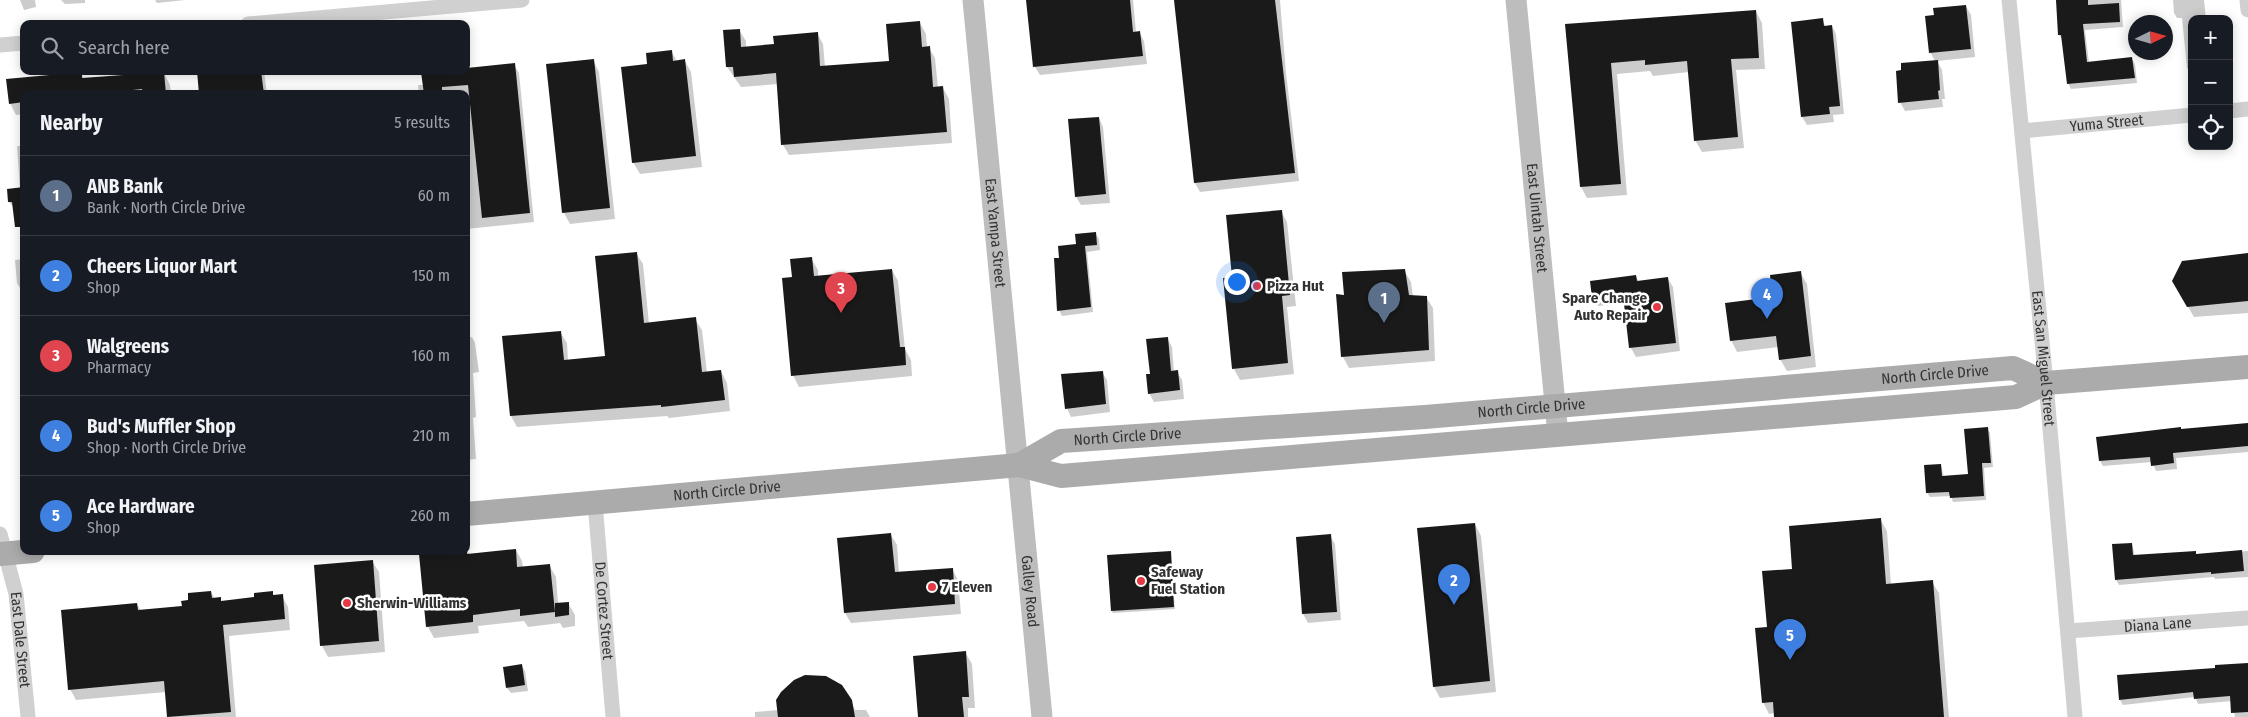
<!DOCTYPE html>
<meta charset="utf-8">
<style>
body{margin:0;font-family:"Fira Sans Condensed",sans-serif;background:#242831;color:#f1f3f6}
.controls{position:absolute;right:15px;top:15px;display:grid;overflow:hidden;border-radius:10px;box-shadow:0 2px 12px #0003}
.controls button{width:45px;height:45px;display:grid;place-items:center;padding:0;border:0;border-bottom:1px solid #363941;background:#171b24;color:#f1f3f6;font:25px sans-serif}
.compass{position:absolute;left:2128px;top:15px;width:45px;height:45px;border-radius:50%;background:#171b24;box-shadow:0 2px 12px #0003;rotate:85deg}
.you{position:absolute;left:1236px;top:281px;width:18px;height:18px;margin:-12px;border:4px solid #fff;border-radius:50%;background:#1a73e8;box-shadow:0 0 0 8px #1a73e833}
.badge{display:grid;place-items:center;width:32px;height:32px;border-radius:50%;background:#e63946;color:#fff;font-size:16px;font-weight:700}
.pin{position:absolute;translate:-50% -41px;filter:drop-shadow(0 1px 2px #0008)}
.pin::after{content:'';position:absolute;top:26px;width:18px;height:15px;background:inherit;clip-path:polygon(0 0,100% 0,50% 100%)}
.list{margin:0;padding:0;list-style:none}
h2{display:flex;justify-content:space-between;align-items:center;height:65px;margin:0;padding:0 20px;font-size:21px}
h2 small{font-size:16px;font-weight:400;color:#9ea1a6}
.list li{display:grid;grid-template-columns:32px 1fr auto;gap:15px;align-items:center;box-sizing:border-box;height:80px;padding:0 20px;border-top:1px solid #363941}
.list b{display:block;font-size:19px;white-space:nowrap}
.list p{margin:0;font-size:16px;white-space:nowrap;color:#9ea1a6}
.list em{font-size:16px;font-style:normal;color:#9ea1a6}
.icon{flex:none;width:28px;height:28px;fill:none;stroke:currentColor;stroke-width:2;stroke-linecap:round;stroke-linejoin:round}
.map{position:relative;flex:none;width:2248px;height:717px;overflow:hidden}
.search{position:absolute;background:#171b24;box-shadow:0 2px 12px #0003;left:20px;top:20px;width:450px;height:55px;display:flex;align-items:center;gap:12px;box-sizing:border-box;padding:0 18px;border-radius:10px;color:#9ea1a6;font-size:19px}
.panel{position:absolute;background:#171b24;box-shadow:0 2px 12px #0003;left:20px;top:90px;width:450px;height:465px;border-radius:10px}
.map>svg:first-child{display:block}
</style>
<div class="map">
<svg width="2248" height="717" viewBox="0 0 2248 717">
<rect width="100%" height="100%" fill="#fff"/>
<g fill="#0003">
<polygon points="20,0 35,0 36,7 24,10"/>
<polygon points="61,0 85,0 85,3 65,4"/>
<polygon points="155,0 185,0 157,3"/>
<polygon points="1133,0 1136,32 1139,32 1144,41 1147,64 1040,75 1035,67 1028,1"/>
<polygon points="1175,0 1280,0 1286,73 1299,181 1200,192 1195,183"/>
<polygon points="2057,0 2121,0 2123,27 2085,30 2089,63 2132,59 2135,64 2137,83 2071,89 2068,83 2063,40 2059,35"/>
<polygon points="2173,0 2204,0 2206,19 2192,19 2192,74 2187,68 2182,18 2177,18 2174,13"/>
<polygon points="1966,6 1971,15 1975,57 1937,61 1942,70 1945,99 1942,99 1943,107 1905,111 1900,102 1935,61 1930,52"/>
<polygon points="1756,11 1762,23 1765,69 1736,70 1744,148 1702,152 1695,140 1689,72 1653,76 1650,71 1617,74 1627,195 1587,198 1581,187 1567,25"/>
<polygon points="1822,20 1826,27 1832,26 1836,34 1844,114 1833,115 1834,122 1807,125 1802,117"/>
<polygon points="920,23 926,34 927,48 929,48 935,58 938,88 943,88 949,99 952,143 789,155 783,145 778,84 741,87 727,67 739,30 746,41 746,48 775,45 817,33 823,44 825,67 890,63"/>
<polygon points="671,51 677,61 685,61 691,72 702,167 640,174 633,162 649,65"/>
<polygon points="593,60 599,72 615,219 570,224 564,213"/>
<polygon points="514,65 519,73 534,222 466,229 466,94 419,94 418,85 423,85 422,71 466,71 466,69"/>
<polygon points="198,71 264,71 267,94 200,94"/>
<polygon points="81,73 84,79 164,73 170,85 171,94 24,94 24,114 16,115 10,103 7,80"/>
<polygon points="1099,118 1103,127 1110,203 1081,205 1076,197"/>
<polygon points="17,146 24,146 24,218 9,202 20,189"/>
<polygon points="1281,211 1287,222 1296,306 1287,307 1294,374 1240,380 1234,369 1234,278"/>
<polygon points="1095,233 1099,239 1100,250 1087,252 1093,312 1062,316 1059,310 1077,245"/>
<polygon points="636,253 643,264 649,324 695,319 702,330 707,373 721,371 727,383 730,411 669,418 667,416 517,427 511,416 504,337 560,332 567,343 568,361 606,357"/>
<polygon points="2248,255 2248,313 2194,317 2173,281"/>
<polygon points="811,258 818,270 818,277 892,270 898,281 905,349 911,360 912,376 799,387 793,375 794,278"/>
<polygon points="24,259 24,288 20,288 17,283 15,260"/>
<polygon points="1404,270 1411,282 1413,297 1426,297 1433,308 1435,361 1349,368 1343,357 1338,296 1345,296"/>
<polygon points="1800,272 1807,284 1816,367 1787,371 1780,359 1779,347 1737,352 1731,340"/>
<polygon points="1636,276 1639,282 1668,279 1673,287 1680,351 1636,357 1631,348 1626,303 1598,306 1593,298 1591,282"/>
<polygon points="472,337 475,343 479,372 473,373 476,417 473,418 476,459 466,460 466,338"/>
<polygon points="1167,338 1172,347 1174,372 1177,372 1182,380 1184,399 1154,402 1149,393 1151,375"/>
<polygon points="1102,372 1107,380 1110,412 1071,417 1067,408"/>
<polygon points="2246,423 2248,423 2248,452 2176,458 2177,469 2156,471 2152,462 2103,466 2100,461 2181,430 2246,425"/>
<polygon points="1987,429 1990,433 1993,467 1984,468 1986,500 1953,502 1951,496 1930,497 1927,493 1941,465 1944,477 1969,475"/>
<polygon points="1880,519 1887,531 1891,585 1932,582 1939,593 1949,717 1775,717 1775,713 1769,714 1763,702 1768,628 1794,570"/>
<polygon points="1475,524 1481,536 1496,692 1440,698 1434,687"/>
<polygon points="891,535 897,545 899,573 952,569 958,580 961,614 851,623 845,613 838,539"/>
<polygon points="1330,536 1335,544 1341,620 1308,623 1303,614 1297,538"/>
<polygon points="2132,544 2135,556 2195,552 2197,555 2248,551 2248,577 2215,579 2214,577 2119,585 2116,580"/>
<polygon points="466,549 470,555 516,550 522,561 523,568 549,565 556,577 558,604 568,603 575,615 575,626 563,628 560,623 528,627 524,621 478,626 479,633 434,638 428,627 420,555 466,551"/>
<polygon points="1170,553 1175,609 1113,613 1112,611"/>
<polygon points="372,561 379,572 385,652 328,657 322,646 315,566"/>
<polygon points="211,592 215,599 220,598 222,602 256,598 272,593 275,597 282,596 288,607 290,630 229,636 236,717 168,717 166,692 76,700 70,689 137,604 141,611 183,607"/>
<polygon points="965,652 972,664 975,708 968,708 968,717 919,717"/>
<polygon points="2248,664 2248,717 2235,717 2232,701 2198,704 2195,697 2123,705 2120,700 2216,669"/>
<polygon points="522,666 525,671 528,691 511,693 507,688"/>
<polygon points="825,677 835,681 846,693 855,710 866,710 870,717 755,717 755,712 778,710"/>
</g>
<g fill="#1a1a1a">
<polygon points="1026,0 1130,0 1133,32 1140,31 1143,56 1033,67"/>
<polygon points="1174,0 1275,0 1295,173 1194,183"/>
<polygon points="2056,0 2088,0 2088,5 2119,3 2120,22 2083,24 2087,62 2132,57 2135,78 2067,84 2061,35 2058,35"/>
<polygon points="1966,5 1971,49 1929,53 1925,16 1934,15 1933,8"/>
<polygon points="1756,10 1759,58 1731,59 1738,137 1694,141 1687,61 1645,65 1645,60 1611,63 1621,184 1580,187 1565,24"/>
<polygon points="1823,18 1824,26 1832,25 1840,106 1829,107 1830,114 1801,117 1791,22"/>
<polygon points="920,21 922,47 930,46 933,87 943,86 947,132 781,145 776,73 734,77 733,67 726,67 723,30 740,29 741,47 774,44 773,36 818,32 820,66 889,61 886,24"/>
<polygon points="672,50 673,61 685,59 696,156 632,163 621,67 647,64 646,53"/>
<polygon points="594,59 610,208 562,213 546,64"/>
<polygon points="1938,60 1940,90 1938,91 1939,99 1898,103 1896,71 1901,70 1901,63"/>
<polygon points="515,63 530,213 482,218 468,85 442,87 442,94 424,94 421,72 467,71 467,68"/>
<polygon points="197,71 261,71 264,94 199,94"/>
<polygon points="82,72 82,78 164,72 166,94 143,94 142,89 94,94 24,94 24,102 9,104 6,79"/>
<polygon points="1099,117 1106,194 1075,197 1068,119"/>
<polygon points="24,187 24,227 15,227 12,202 8,202 7,189"/>
<polygon points="1282,210 1290,295 1282,296 1288,363 1232,369 1223,278 1232,277 1226,215"/>
<polygon points="1096,232 1097,245 1085,246 1091,307 1057,311 1054,258 1059,258 1058,246 1076,244 1075,234"/>
<polygon points="637,252 644,323 696,317 702,372 721,370 725,400 661,407 661,405 510,416 502,336 561,331 564,360 605,356 595,256"/>
<polygon points="2248,253 2248,301 2187,307 2172,281 2182,261"/>
<polygon points="812,257 814,276 892,269 900,347 905,347 906,365 791,376 782,278 792,277 790,259"/>
<polygon points="1405,269 1409,295 1427,296 1429,350 1341,357 1336,294 1344,295 1342,272"/>
<polygon points="1801,271 1811,356 1779,360 1776,336 1730,341 1725,303 1772,297 1770,275"/>
<polygon points="1636,275 1637,281 1668,277 1676,343 1629,348 1623,295 1592,298 1590,281"/>
<polygon points="1168,337 1171,371 1178,370 1180,390 1148,394 1146,374 1150,374 1146,339"/>
<polygon points="1103,371 1106,404 1065,409 1061,374"/>
<polygon points="2248,423 2248,446 2173,453 2174,463 2151,466 2150,457 2099,461 2096,437 2181,427 2181,429"/>
<polygon points="1988,427 1991,463 1982,463 1984,496 1950,498 1949,492 1926,493 1924,465 1941,464 1942,476 1968,474 1964,429"/>
<polygon points="1881,518 1886,584 1933,580 1944,717 1774,717 1773,702 1762,703 1755,628 1767,627 1762,571 1792,569 1789,526"/>
<polygon points="1475,523 1490,681 1433,687 1417,528"/>
<polygon points="891,533 895,572 953,568 955,604 844,613 837,538"/>
<polygon points="1331,534 1337,612 1302,614 1296,537"/>
<polygon points="2132,543 2133,555 2196,551 2196,554 2242,550 2244,571 2211,574 2211,572 2115,580 2112,544"/>
<polygon points="516,549 517,567 550,564 555,612 520,616 520,609 473,615 473,622 426,627 419,554 467,551 467,554"/>
<polygon points="1171,551 1174,607 1111,611 1107,555"/>
<polygon points="373,560 379,641 320,646 314,565"/>
<polygon points="211,591 212,598 221,597 221,601 254,597 254,593 273,591 273,595 283,594 285,619 223,625 231,712 167,717 164,681 68,690 61,610 137,603 138,610 182,606 181,601 188,600 188,593"/>
<polygon points="569,602 569,615 555,617 555,603"/>
<polygon points="966,651 969,697 962,697 964,717 918,717 913,656"/>
<polygon points="2248,663 2248,712 2231,713 2230,696 2194,699 2193,692 2119,700 2117,675 2215,668 2215,665"/>
<polygon points="522,664 525,685 506,688 503,667"/>
<polygon points="805,675 826,676 842,685 852,700 855,717 778,717 776,700 781,692 794,680"/>
</g>
<g fill="none" stroke-linecap="round" stroke-linejoin="round">
<g stroke="#d0d0d0" stroke-width="15">
<path id="s1" d="M2009,0L2046,383L2075,717"/>
<polyline points="2247,0 2248,10"/>
<polyline points="248,24 522,0"/>
<polyline points="0,45 24,43"/>
<polyline points="2229,111 2248,109"/>
<path id="s2" d="M2022,131L2192,115"/>
<path id="s3" d="M595,503L613,717"/>
<path id="s4" d="M0,534L16,594L28,717"/>
<path id="s5" d="M2068,631L2248,618"/>
</g>
<g stroke="#bdbdbd" stroke-width="21">
<path id="s6" d="M973,0L1042,717"/>
<path id="s7" d="M1516,0L1558,435"/>
</g>
<g stroke="#ababab" stroke-width="24">
<path id="s8" d="M1019,465L1061,441L1425,417L2013,368L2046,383"/>
<path id="s9" d="M466,514L1019,465L1061,476L2016,397L2046,383L2248,367"/>
<polyline points="0,554 33,551"/>
</g>
</g>
<g fill="#e63946" stroke="#fff" stroke-width="2">
<circle cx="1257" cy="286" r="5"/>
<circle cx="1657" cy="307" r="5"/>
<circle cx="1141" cy="581" r="5"/>
<circle cx="932" cy="587" r="5"/>
<circle cx="347" cy="603" r="5"/>
</g>
<g text-anchor="middle" dominant-baseline="central" stroke-width="5" stroke-linejoin="round" paint-order="stroke">
<g font-size="15" fill="#333" stroke="#fff">
<text stroke="none"><textPath href="#s2" startOffset="85">Yuma Street</textPath></text>
<text stroke="none"><textPath href="#s7" startOffset="219">East Uintah Street</textPath></text>
<text stroke="none"><textPath href="#s6" startOffset="234">East Yampa Street</textPath></text>
<text stroke="none"><textPath href="#s1" startOffset="360">East San Miguel Street</textPath></text>
<text stroke="none"><textPath href="#s8" startOffset="925">North Circle Drive</textPath></text>
<text stroke="none"><textPath href="#s8" startOffset="520">North Circle Drive</textPath></text>
<text stroke="none"><textPath href="#s8" startOffset="115">North Circle Drive</textPath></text>
<text stroke="none"><textPath href="#s9" startOffset="262">North Circle Drive</textPath></text>
<text stroke="none"><textPath href="#s6" startOffset="594">Galley Road</textPath></text>
<text stroke="none"><textPath href="#s3" startOffset="108">De Cortez Street</textPath></text>
<text stroke="none"><textPath href="#s5" startOffset="90">Diana Lane</textPath></text>
<text stroke="none"><textPath href="#s4" startOffset="108">East Dale Street</textPath></text>
</g>
<g font-size="15" font-weight="bold" fill="#333" stroke="#fff" text-anchor="start">
<text x="1267" y="286">Pizza Hut</text>
<text x="1647" y="298" text-anchor="end">Spare Change<tspan x="1647" dy="17">Auto Repair</tspan></text>
<text x="1151" y="572">Safeway<tspan x="1151" dy="17">Fuel Station</tspan></text>
<text x="942" y="587">7 Eleven</text>
<text x="357" y="603">Sherwin-Williams</text>
</g>
</g>
</svg>
<div class="controls">
<button>+</button>
<button>−</button>
<button><svg class="icon" aria-label="locate" viewBox="0 0 24 24"><circle cx="12" cy="12" r="6"/><path d="M12 2v4M12 18v4M2 12h4M18 12h4"/></svg></button>
</div>
<svg class="compass" viewBox="-18 -18 36 36"><path d="M0-13l5 13h-10z" fill="#e53935"/><path d="M0 13l5-13h-10z" fill="#9ea1a6"/></svg>
<div class="you"></div>
<div class="pin badge" style="left:1384px;top:323px;background:#5c6f8a">1</div>
<div class="pin badge" style="left:1454px;top:605px;background:#3f7fe0">2</div>
<div class="pin badge" style="left:841px;top:313px;background:#e0444e">3</div>
<div class="pin badge" style="left:1767px;top:319px;background:#3f7fe0">4</div>
<div class="pin badge" style="left:1790px;top:660px;background:#3f7fe0">5</div>
<div class="search"><svg class="icon" aria-label="search" viewBox="0 0 24 24"><circle cx="10" cy="10" r="6"/><path d="M15 15l6 6"/></svg>Search here</div>
<section class="panel">
<h2>Nearby<small>5 results</small></h2>
<ul class="list">
<li><span class="badge" style="background:#5c6f8a">1</span><div><b>ANB Bank</b><p>Bank · North Circle Drive</p></div><em>60 m</em></li>
<li><span class="badge" style="background:#3f7fe0">2</span><div><b>Cheers Liquor Mart</b><p>Shop</p></div><em>150 m</em></li>
<li><span class="badge" style="background:#e0444e">3</span><div><b>Walgreens</b><p>Pharmacy</p></div><em>160 m</em></li>
<li><span class="badge" style="background:#3f7fe0">4</span><div><b>Bud's Muffler Shop</b><p>Shop · North Circle Drive</p></div><em>210 m</em></li>
<li><span class="badge" style="background:#3f7fe0">5</span><div><b>Ace Hardware</b><p>Shop</p></div><em>260 m</em></li>
</ul>
</section>
</div>
